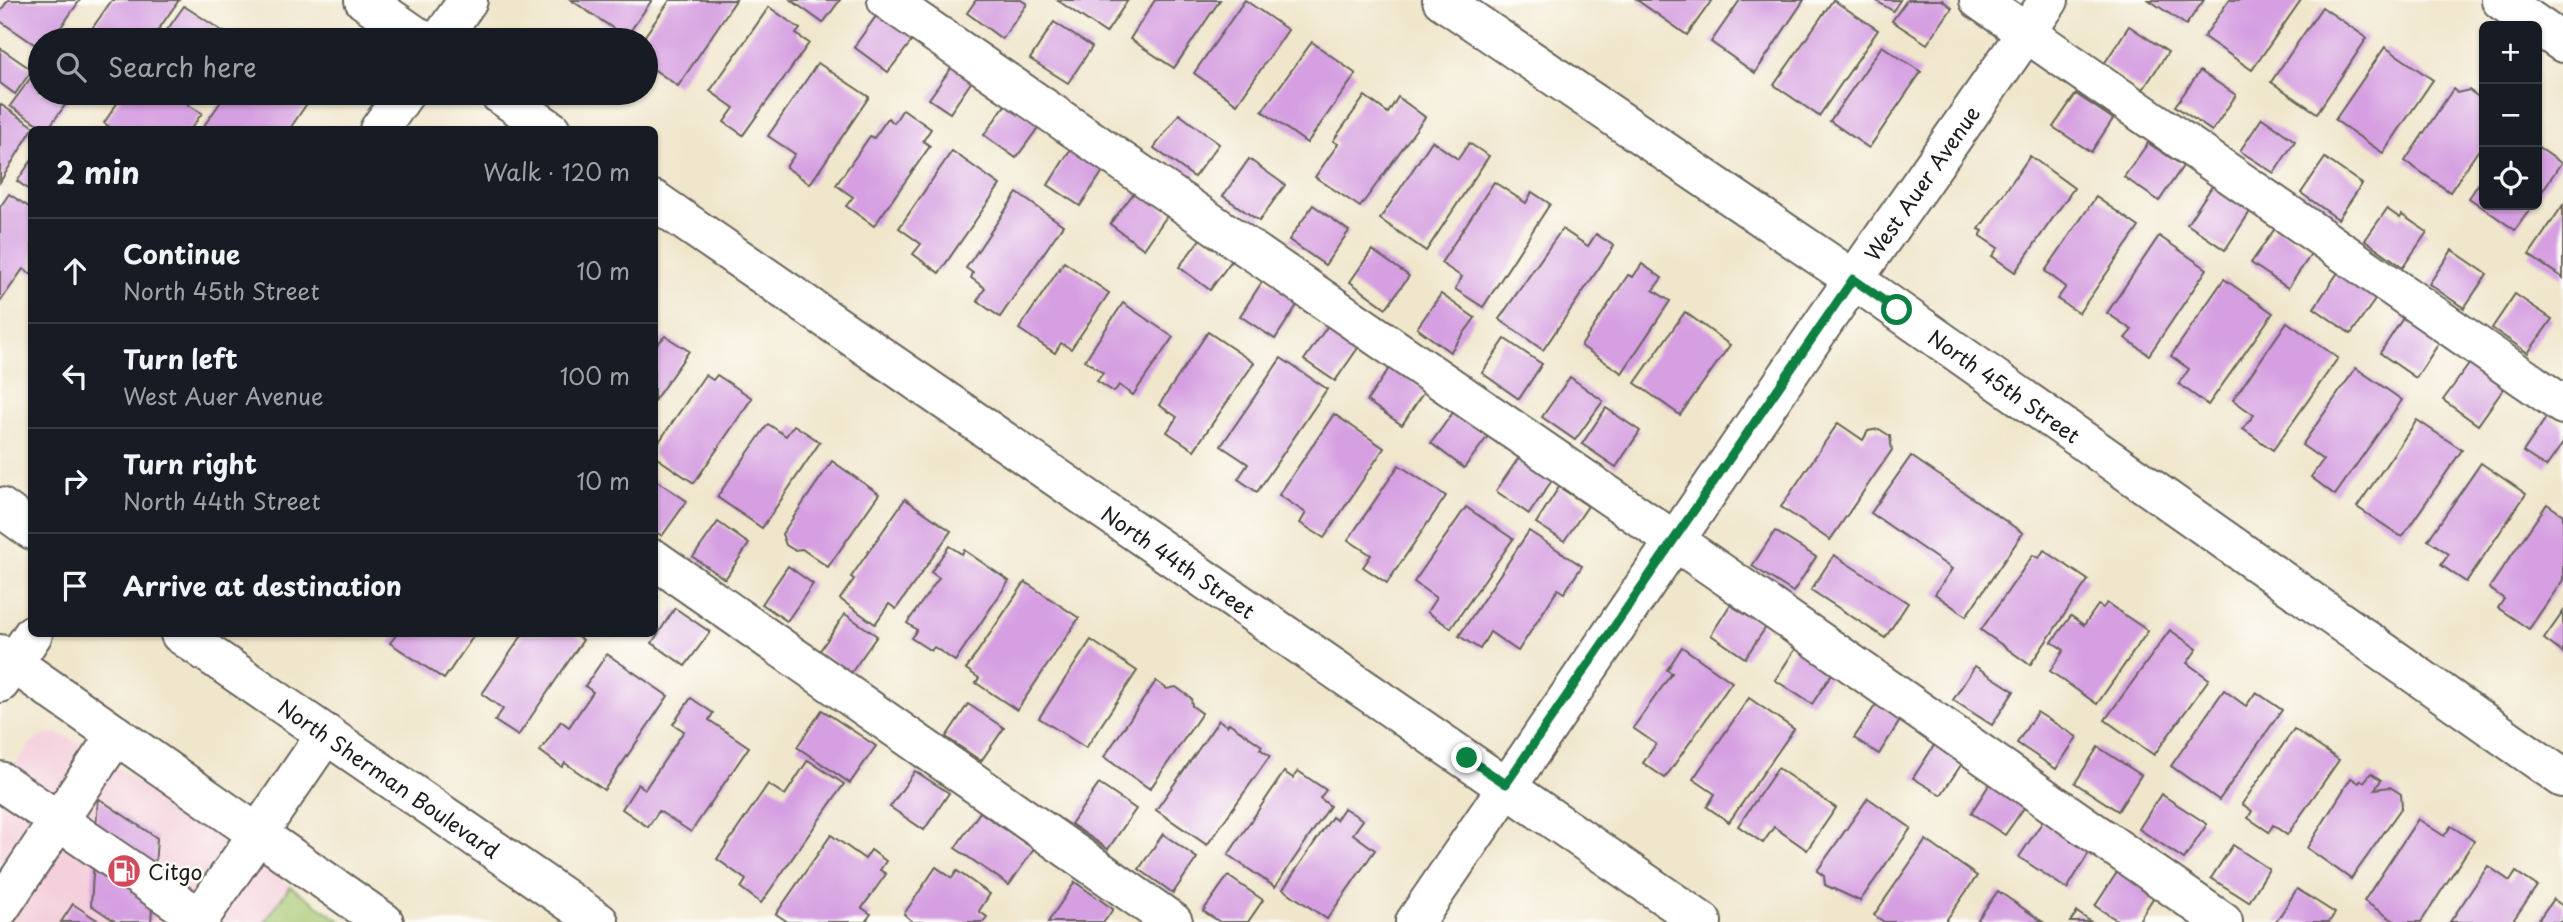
<!DOCTYPE html>
<meta charset="utf-8">
<style>
body{margin:0;font-family:"Playpen Sans",sans-serif;background:#20242c;color:#f1f3f6}
.controls{position:absolute;right:21px;top:21px;display:grid;overflow:hidden;border-radius:10px;box-shadow:0 2px 5px #0004}
.controls button{width:63px;height:63px;display:grid;place-items:center;padding:0;border:0;border-bottom:2px solid #363941;background:#171b24;color:#f1f3f6;font:35px sans-serif}
.stop{position:absolute;width:21px;height:21px;margin:-16px;border:5px solid #0b8043;border-radius:50%;background:#fff}
.stop.end{background:#0b8043;border-color:#fff;box-shadow:0 2px 7px #0008}
.list{margin:0;padding:0;list-style:none}
h2{display:flex;justify-content:space-between;align-items:center;height:91px;margin:0;padding:0 28px;font-size:30px}
h2 small{font-size:23px;font-weight:400;color:#9ea1a6}
.list li{display:grid;grid-template-columns:46px 1fr auto;gap:21px;align-items:center;box-sizing:border-box;height:105px;padding:0 28px;border-top:2px solid #363941}
.list b{display:block;font-size:26px;white-space:nowrap}
.list p{margin:0;font-size:23px;white-space:nowrap;color:#9ea1a6}
.list em{font-size:23px;font-style:normal;color:#9ea1a6}
.icon{flex:none;width:38px;height:38px;fill:none;stroke:currentColor;stroke-width:2;stroke-linecap:round;stroke-linejoin:round}
.map{position:relative;flex:none;width:2563px;height:922px;overflow:hidden}
.search{position:absolute;background:#171b24;box-shadow:0 2px 5px #0004;left:28px;top:28px;width:630px;height:77px;display:flex;align-items:center;gap:18px;box-sizing:border-box;padding:0 24px;border-radius:38px;color:#9ea1a6;font-size:26px}
.panel{position:absolute;background:#171b24;box-shadow:0 2px 5px #0004;left:28px;top:126px;width:630px;height:511px;border-radius:10px}
.map>svg:first-child{display:block}
</style>
<div class="map">
<svg width="2563" height="922" viewBox="0 0 2563 922">
<rect width="100%" height="100%" fill="#fdfcf7"/>
<filter id="ink" filterUnits="userSpaceOnUse"><feTurbulence type="fractalNoise" baseFrequency=".0143" numOctaves="2"/><feDisplacementMap in="SourceGraphic" scale="14" xChannelSelector="R" yChannelSelector="G"/><feConvolveMatrix kernelMatrix="1 2 1 2 8 2 1 2 1" color-interpolation-filters="sRGB"/></filter>
<filter id="wash" filterUnits="userSpaceOnUse"><feTurbulence type="fractalNoise" baseFrequency=".00686" numOctaves="4" result="noise"/><feDisplacementMap in="SourceGraphic" scale="28" xChannelSelector="R" yChannelSelector="G"/><feGaussianBlur stdDeviation="1.57" result="paint"/><feColorMatrix in="noise" values="0 0 0 0 0 0 0 0 0 0 0 0 0 0 0 0 0 1.4 0 .05"/><feComposite in="paint" operator="in"/></filter>
<g filter="url(#wash)">
<rect width="100%" height="100%" fill="#f0e6cc"/>
<polygon fill="#f4cfdc" points="56,733 81,743 290,886 265,922 0,922 0,786 28,746 43,735"/>
<polygon fill="#a5c66e" stroke="#607145" stroke-width="2" points="290,886 342,922 265,922"/>
<g id="blocks">
<g fill="#d59fe1">
<polygon points="8,0 80,0 52,40 40,40 40,48 0,21 0,12"/>
<polygon points="112,0 179,0 151,40 84,40"/>
<polygon points="571,0 652,0 626,37"/>
<polygon points="670,0 736,0 678,86 646,64 646,40 642,40"/>
<polygon points="791,0 840,0 823,23"/>
<polygon points="976,0 1021,0 1027,4 1002,39 967,13"/>
<polygon points="1057,0 1128,0 1106,33"/>
<polygon points="1155,0 1220,0 1174,68 1130,39"/>
<polygon points="1245,0 1288,30 1237,104 1194,73"/>
<polygon points="1637,0 1712,0 1687,35"/>
<polygon points="1740,0 1804,0 1755,73 1711,42"/>
<polygon points="1833,0 1878,30 1819,116 1774,85"/>
<polygon points="1875,0 1900,0 1893,11"/>
<polygon points="1907,0 1942,0 1952,8 1927,44 1892,21"/>
<polygon points="2149,0 2204,0 2186,25"/>
<polygon points="2229,0 2301,0 2252,70 2204,37"/>
<polygon points="184,6 236,40 160,40"/>
<polygon points="769,7 800,29 796,34 809,43 743,135 724,122 734,108 710,91"/>
<polygon points="2322,7 2367,38 2317,113 2271,82"/>
<polygon points="879,12 914,38 888,72 854,47"/>
<polygon points="1054,22 1092,47 1068,83 1030,59"/>
<polygon points="2129,26 2168,52 2142,91 2104,64"/>
<polygon points="1312,42 1356,74 1307,143 1262,111"/>
<polygon points="1882,46 1921,72 1869,148 1830,121"/>
<polygon points="2385,47 2433,80 2383,153 2335,120"/>
<polygon points="0,48 32,70 15,94 0,83"/>
<polygon points="818,63 869,97 810,184 786,167 795,154 768,136"/>
<polygon points="954,64 974,78 950,113 929,99"/>
<polygon points="2200,71 2236,95 2212,131 2175,106"/>
<polygon points="35,72 40,76 40,93 65,93 71,97 47,130 10,106"/>
<polygon points="2453,89 2457,93 2469,90 2484,101 2484,142 2450,192 2405,161"/>
<polygon points="124,93 197,93 188,105 202,113 190,130 114,130 104,123"/>
<polygon points="227,93 314,93 289,130 201,130"/>
<polygon points="2076,94 2113,119 2091,152 2053,127"/>
<polygon points="1365,96 1388,113 1398,97 1425,117 1360,207 1315,177 1338,144 1333,141"/>
<polygon points="1008,101 1040,125 1016,158 984,135"/>
<polygon points="0,104 36,128 32,130 0,182"/>
<polygon points="903,109 931,129 923,141 930,146 874,226 846,206 853,197 836,185 870,136 874,138 888,118 894,123"/>
<polygon points="1179,114 1219,144 1194,177 1154,148"/>
<polygon points="2262,118 2295,141 2274,173 2240,151"/>
<polygon points="1432,141 1458,159 1469,143 1489,156 1426,251 1380,219"/>
<polygon points="2148,143 2183,166 2159,201 2124,177"/>
<polygon points="2537,146 2561,163 2537,199"/>
<polygon points="1072,147 1105,168 1080,206 1048,185"/>
<polygon points="952,151 1000,185 939,273 913,254 921,244 899,228"/>
<polygon points="2030,156 2074,188 2015,272 1992,256 1998,248 1980,236 1983,231 1979,229"/>
<polygon points="2325,158 2362,184 2338,219 2301,193"/>
<polygon points="1249,159 1285,185 1259,221 1223,196"/>
<polygon points="32,160 32,192 17,181"/>
<polygon points="2484,176 2484,205 2533,205 2515,230 2469,198"/>
<polygon points="1494,182 1526,203 1532,192 1550,204 1483,307 1455,289 1462,277 1441,263"/>
<polygon points="2213,185 2251,210 2225,250 2187,224"/>
<polygon points="1137,189 1169,213 1144,249 1110,224"/>
<polygon points="1017,193 1063,225 1000,317 977,301 985,288 971,278 973,273 966,268"/>
<polygon points="9,194 32,209 32,275 23,269 0,302 0,207"/>
<polygon points="2096,197 2139,227 2079,313 2057,299 2066,287 2045,271"/>
<polygon points="1313,205 1349,231 1325,265 1289,240"/>
<polygon points="2563,205 2563,278 2529,255"/>
<polygon points="2387,209 2400,218 2402,215 2427,232 2403,267 2365,240"/>
<polygon points="2276,227 2312,253 2288,288 2251,263"/>
<polygon points="1562,229 1588,246 1596,234 1614,246 1543,350 1499,319"/>
<polygon points="2159,236 2207,269 2149,355 2125,338 2132,330 2107,313"/>
<polygon points="1201,238 1232,260 1210,290 1179,267"/>
<polygon points="1372,250 1409,276 1386,308 1350,282"/>
<polygon points="2452,250 2487,274 2464,308 2429,284"/>
<polygon points="1064,262 1109,293 1071,349 1061,343 1055,353 1019,329"/>
<polygon points="1642,264 1662,278 1653,290 1670,301 1622,373 1581,346 1628,275 1633,277"/>
<polygon points="2339,271 2377,297 2351,334 2314,308"/>
<polygon points="1264,279 1299,302 1275,339 1240,316"/>
<polygon points="2224,279 2273,313 2208,405 2179,384 2189,369 2171,356"/>
<polygon points="1441,294 1475,318 1450,352 1417,328"/>
<polygon points="2515,294 2552,319 2528,353 2492,328"/>
<polygon points="1123,303 1173,337 1133,395 1119,385 1114,392 1097,381 1103,373 1085,360"/>
<polygon points="1685,312 1730,345 1680,415 1635,383"/>
<polygon points="2405,315 2441,340 2416,378 2380,353"/>
<polygon points="2287,322 2338,358 2273,450 2243,429 2254,415 2233,400"/>
<polygon points="1329,324 1360,345 1335,381 1304,360"/>
<polygon points="1208,332 1254,363 1194,450 1167,432 1177,417 1159,405"/>
<polygon points="665,336 689,351 654,401 654,348"/>
<polygon points="1505,339 1542,364 1519,399 1482,373"/>
<polygon points="1281,358 1327,389 1257,492 1238,479 1248,464 1221,446"/>
<polygon points="2470,363 2505,387 2478,425 2443,400"/>
<polygon points="1390,367 1425,390 1402,425 1367,401"/>
<polygon points="2356,368 2402,400 2335,495 2311,477 2323,460 2302,445"/>
<polygon points="705,375 713,380 717,375 752,398 694,483 654,456 654,449"/>
<polygon points="1570,377 1603,401 1575,440 1542,417"/>
<polygon points="1606,408 1640,431 1616,467 1582,444"/>
<polygon points="1454,411 1488,436 1464,468 1431,443"/>
<polygon points="1334,414 1384,448 1324,538 1300,523 1306,513 1279,495"/>
<polygon points="2548,415 2563,426 2563,443 2546,467 2523,452"/>
<polygon points="2417,420 2462,450 2402,537 2357,507"/>
<polygon points="1838,423 1863,440 1868,431 1879,429 1890,436 1892,450 1830,540 1781,507"/>
<polygon points="768,424 786,436 794,425 820,442 762,528 717,497"/>
<polygon points="1520,456 1553,479 1529,514 1496,491"/>
<polygon points="1911,456 2023,533 1966,616 1935,594 1952,569 1871,513"/>
<polygon points="832,461 879,494 828,567 802,549 794,550 786,545 782,534"/>
<polygon points="2481,463 2526,494 2466,582 2441,565 2449,554 2428,540"/>
<polygon points="1399,465 1446,496 1387,583 1363,567 1371,555 1348,540"/>
<polygon points="654,479 687,501 662,536 654,531"/>
<polygon points="1559,487 1588,506 1564,541 1536,523"/>
<polygon points="905,499 951,531 896,609 889,604 875,624 840,599 854,579 851,577"/>
<polygon points="2547,504 2563,515 2563,580 2529,629 2498,608 2504,599 2489,588"/>
<polygon points="1466,507 1513,539 1451,628 1427,612 1436,598 1414,582"/>
<polygon points="718,522 749,544 725,579 693,557"/>
<polygon points="1529,531 1582,566 1564,593 1558,589 1518,651 1490,632 1480,649 1459,636"/>
<polygon points="1775,531 1816,557 1793,592 1752,566"/>
<polygon points="949,546 962,554 964,550 1009,581 955,661 934,647 931,651 911,638 917,630 907,623 939,578 931,572"/>
<polygon points="2044,550 2088,580 2030,665 1981,630 2033,555 2039,558"/>
<polygon points="1834,555 1908,603 1885,638 1811,590"/>
<polygon points="788,566 813,584 787,621 762,604"/>
<polygon points="1025,582 1079,618 1017,710 976,683 979,678 966,669"/>
<polygon points="2107,603 2148,631 2097,704 2050,671 2064,650 2052,642 2071,616 2084,625 2098,605 2103,608"/>
<polygon points="1730,605 1766,627 1745,658 1711,635"/>
<polygon points="675,608 710,632 685,666 652,643"/>
<polygon points="2563,612 2563,653 2544,639"/>
<polygon points="845,614 877,636 851,673 819,652"/>
<polygon points="2170,630 2197,649 2187,663 2209,679 2154,755 2105,720"/>
<polygon points="397,634 475,634 444,679 390,643"/>
<polygon points="523,634 574,634 583,640 518,736 495,721 503,709 482,694"/>
<polygon points="1091,640 1137,671 1086,748 1039,718"/>
<polygon points="1682,647 1732,682 1665,778 1643,763 1656,744 1633,728 1672,673 1667,670"/>
<polygon points="1796,648 1833,672 1812,704 1775,680"/>
<polygon points="607,654 668,696 604,790 565,763 562,767 540,751 561,721 569,727 593,692 585,686"/>
<polygon points="1975,666 2014,691 1992,725 1953,700"/>
<polygon points="1156,681 1167,689 1176,687 1191,698 1192,706 1202,713 1150,789 1104,757"/>
<polygon points="2224,690 2246,706 2256,692 2282,710 2219,800 2171,766"/>
<polygon points="691,698 713,713 709,720 749,747 691,832 659,811 648,827 622,809 638,784 645,789 684,731 673,724"/>
<polygon points="1749,698 1794,729 1729,822 1707,807 1715,794 1693,779"/>
<polygon points="1877,703 1901,719 1879,754 1854,738"/>
<polygon points="968,704 1004,728 981,761 946,737"/>
<polygon points="822,710 876,746 850,783 797,747"/>
<polygon points="2037,712 2077,737 2056,769 2017,743"/>
<polygon points="1219,720 1227,726 1229,723 1262,746 1260,749 1270,756 1207,845 1156,810"/>
<polygon points="2294,729 2339,760 2287,835 2273,825 2269,832 2248,818 2252,811 2242,804"/>
<polygon points="1935,744 1963,762 1941,795 1913,778"/>
<polygon points="2098,747 2141,775 2118,811 2075,783"/>
<polygon points="808,760 844,784 761,903 741,888 746,880 717,859 768,784 785,795"/>
<polygon points="1778,768 1836,808 1807,850 1774,827 1763,843 1738,826"/>
<polygon points="915,771 949,793 924,830 890,807"/>
<polygon points="1298,771 1326,790 1320,798 1330,806 1275,887 1228,855 1284,772 1293,778"/>
<polygon points="2371,773 2381,780 2375,789 2390,787 2401,794 2402,807 2351,879 2307,848 2351,778 2359,783 2361,780 2364,782"/>
<polygon points="1991,782 2026,805 2005,835 1971,813"/>
<polygon points="1099,784 1136,809 1108,849 1071,824"/>
<polygon points="2161,794 2207,824 2184,859 2139,829"/>
<polygon points="98,798 157,838 151,922 116,922 91,905"/>
<polygon points="1868,798 1911,828 1860,901 1825,885 1824,876 1817,871"/>
<polygon points="1344,808 1363,820 1353,834 1375,850 1327,919 1283,889 1332,817 1336,820"/>
<polygon points="980,812 1034,849 1009,885 955,848"/>
<polygon points="2418,819 2444,836 2451,826 2474,841 2421,922 2396,922 2364,901"/>
<polygon points="2043,821 2090,851 2067,889 2019,857"/>
<polygon points="1163,834 1197,858 1173,893 1139,869"/>
<polygon points="831,835 865,859 871,850 886,861 880,870 886,874 862,908 871,914 865,922 788,922 776,914"/>
<polygon points="1926,840 1977,876 1945,922 1884,922 1874,915"/>
<polygon points="2233,845 2269,869 2249,902 2211,878"/>
<polygon points="2488,866 2510,881 2516,872 2537,886 2512,922 2450,922"/>
<polygon points="936,867 952,878 957,871 990,894 979,911 987,917 983,922 913,922 904,914"/>
<polygon points="2118,871 2155,895 2138,922 2120,922 2095,906"/>
<polygon points="1228,876 1263,900 1248,922 1220,922 1203,911"/>
<polygon points="1075,882 1113,909 1104,922 1048,922"/>
<polygon points="2297,889 2335,913 2329,922 2276,922"/>
<polygon points="1998,891 2043,922 1976,922"/>
<polygon points="2553,899 2563,906 2563,922 2537,922"/>
<polygon points="73,904 100,922 61,922"/>
<polygon points="2077,912 2091,922 2070,922"/>
</g>
</g>
</g>
<g filter="url(#ink)">
<use href="#blocks" fill-opacity="0" stroke="#66635a" stroke-width="2"/>
<g fill="none" stroke-linecap="round" stroke-linejoin="round">
<g stroke="#66635a" stroke-width="42">
<g id="minor">
<polyline points="364,0 422,40"/>
<polyline points="887,0 1717,570 2223,922"/>
<path id="s1" d="M1442,0L1853,279L2563,778"/>
<polyline points="1979,0 2563,405"/>
<polyline points="2501,0 2563,43"/>
<polyline points="498,93 551,130"/>
<path id="s2" d="M654,200L1702,922"/>
<polyline points="654,559 1173,922"/>
<polyline points="0,781 200,918 326,734"/>
<polyline points="0,908 116,735"/>
<path id="s3" d="M1415,922L1824,322L2049,0"/>
</g>
</g>
<g stroke="#66635a" stroke-width="42">
<g id="major">
<polyline points="440,40 468,0"/>
<polyline points="379,130 405,93"/>
<polyline points="0,507 32,530"/>
<path id="s4" d="M180,634L599,922"/>
<polyline points="0,654 384,922"/>
<polyline points="0,683 33,634"/>
</g>
</g>
<use href="#minor" stroke="#fff" stroke-width="38"/>
<use href="#major" stroke="#fff" stroke-width="38"/>
</g>
</g>
<g fill="none" stroke-linecap="round" stroke-linejoin="round" filter="url(#ink)">
<polyline stroke="#0b8043" stroke-width="9" points="1467,758 1506,784 1853,279 1897,310"/>
</g>
<defs>
<g id="fuel-disc" transform="scale(1.75)"><circle r="9.5" fill="#d1495b" stroke="#fdfcf7"/><path d="M-5.5-6h7V0h2V4h1.3V-2.5L3-4.5l.8-.8L6-3V5H2.5V1h-1V6h-7ZM-4.2-4.7v3.2H.2V-4.7Z" fill="#fff"/></g>
</defs>
<g fill-rule="evenodd">
<use href="#fuel-disc" x="124" y="871"/>
</g>
<g text-anchor="middle" dominant-baseline="central" stroke-width="5" stroke-linejoin="round" paint-order="stroke">
<g font-size="21" fill="#1c1c1c" stroke="#fdfcf7">
<text stroke="none"><textPath href="#s3" startOffset="896">West Auer Avenue</textPath></text>
<text stroke="none"><textPath href="#s1" startOffset="682">North 45th Street</textPath></text>
<text stroke="none"><textPath href="#s2" startOffset="637">North 44th Street</textPath></text>
<text stroke="none"><textPath href="#s4" startOffset="254">North Sherman Boulevard</textPath></text>
</g>
<g font-size="21" fill="#1c1c1c" stroke="#fdfcf7" text-anchor="start">
<text x="148" y="871">Citgo</text>
</g>
</g>
</svg>
<div class="controls">
<button>+</button>
<button>−</button>
<button><svg class="icon" aria-label="locate" viewBox="0 0 24 24"><circle cx="12" cy="12" r="6"/><path d="M12 2v4M12 18v4M2 12h4M18 12h4"/></svg></button>
</div>
<div class="stop" style="left:1897px;top:310px"></div>
<div class="stop end" style="left:1467px;top:758px"></div>
<div class="search"><svg class="icon" aria-label="search" viewBox="0 0 24 24"><circle cx="10" cy="10" r="6"/><path d="M15 15l6 6"/></svg>Search here</div>
<section class="panel">
<h2>2 min<small>Walk · 120 m</small></h2>
<ul class="list">
<li><svg class="icon" aria-label="ahead" viewBox="0 0 24 24"><path d="M12 20V5M6 11l6-6 6 6"/></svg><div><b>Continue</b><p>North 45th Street</p></div><em>10 m</em></li>
<li><svg class="icon" aria-label="left" viewBox="0 0 24 24"><path d="M17 20v-9H6M10 6l-5 5 5 5"/></svg><div><b>Turn left</b><p>West Auer Avenue</p></div><em>100 m</em></li>
<li><svg class="icon" aria-label="right" viewBox="0 0 24 24"><path d="M7 20v-9h11M14 6l5 5-5 5"/></svg><div><b>Turn right</b><p>North 44th Street</p></div><em>10 m</em></li>
<li><svg class="icon" aria-label="arrive" viewBox="0 0 24 24"><path d="M6 21V4h12l-3 4 3 4H6"/></svg><div><b>Arrive at destination</b></div></li>
</ul>
</section>
</div>
